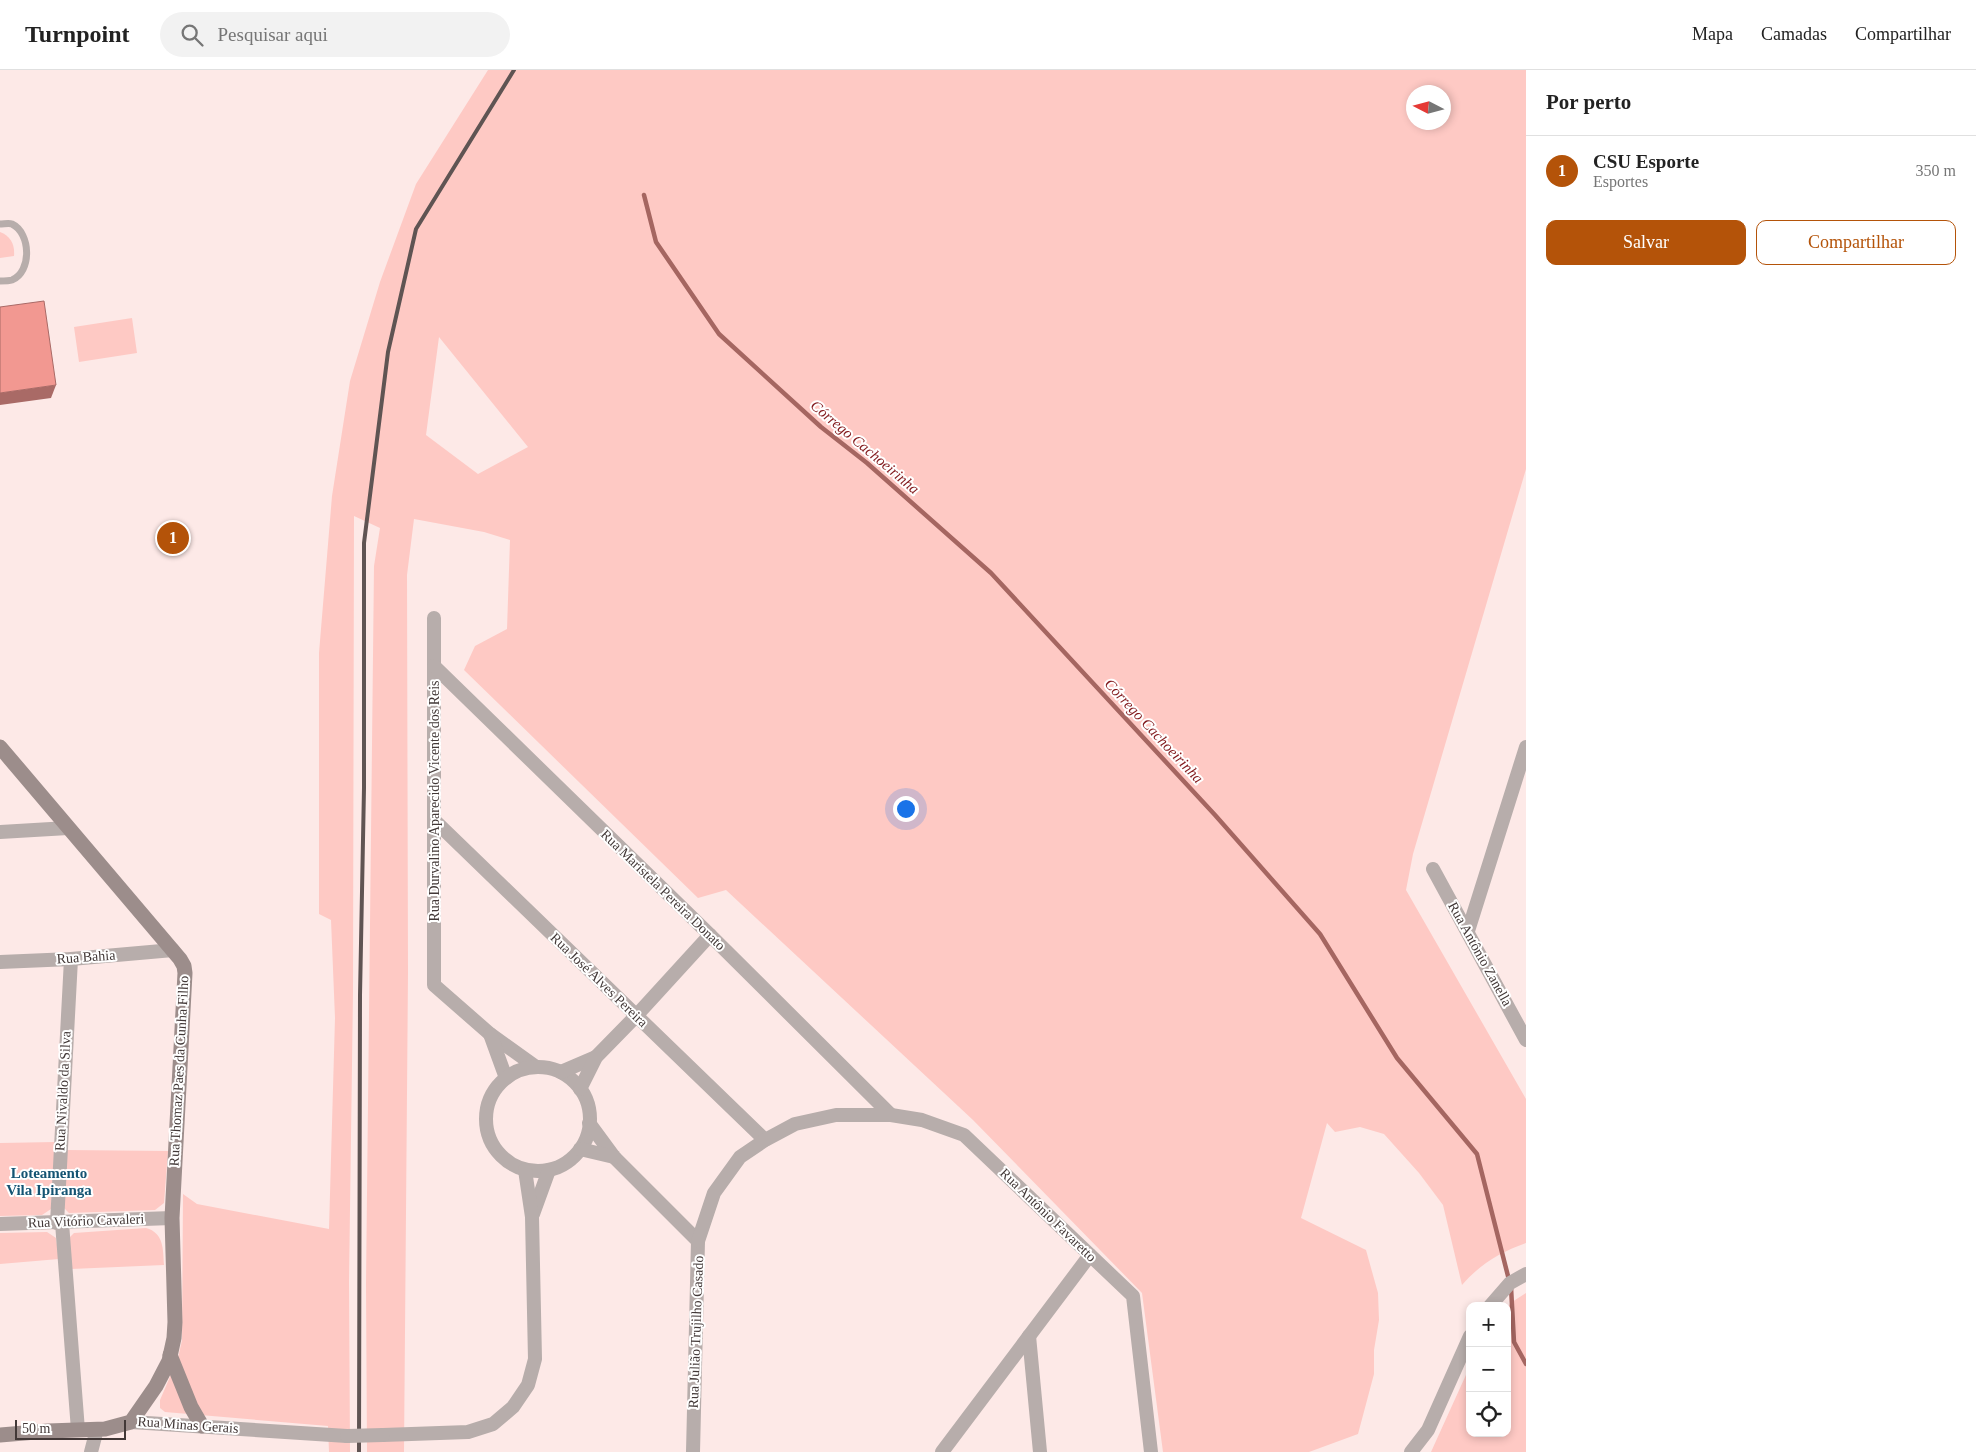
<!DOCTYPE html>
<html lang="pt">
<meta charset="utf-8">
<style>
body{margin:0;font-family:Georgia,serif;background:#f2f2f2;color:#222}
.controls{position:absolute;right:15px;bottom:15px;display:grid;overflow:hidden;border-radius:10px;box-shadow:0 2px 8px #0003}
.controls button{width:45px;height:45px;display:grid;place-items:center;padding:0;border:0;border-bottom:1px solid #e0e0e0;background:#fff;color:#222;font:25px sans-serif}
.compass{position:absolute;left:1406px;top:15px;width:45px;height:45px;border-radius:50%;background:#fff;box-shadow:0 2px 8px #0003;rotate:276deg}
.scale{position:absolute;left:15px;bottom:12px;width:111px;box-sizing:border-box;padding-left:5px;border:2px solid #423837;border-top:0;font-size:14px;line-height:18px;white-space:nowrap;color:#423837;-webkit-text-stroke:4px #fff;paint-order:stroke}
.you{position:absolute;left:905px;top:738px;width:18px;height:18px;margin:-12px;border:4px solid #fff;border-radius:50%;background:#1a73e8;box-shadow:0 0 0 8px #1a73e833}
.badge{display:grid;place-items:center;width:32px;height:32px;border-radius:50%;background:#b45309;color:#fff;font-size:16px;font-weight:700}
.pin{position:absolute;translate:-50% -50%;border:2px solid #fff;box-shadow:0 1px 5px #0006}
.list{margin:0;padding:0;list-style:none}
h2{display:flex;justify-content:space-between;align-items:center;height:65px;margin:0;padding:0 20px;font-size:21px}
h2 small{font-size:16px;font-weight:400;color:#767676}
.list li{display:grid;grid-template-columns:32px 1fr auto;gap:15px;align-items:center;box-sizing:border-box;height:70px;padding:0 20px;border-top:1px solid #e0e0e0}
.list b{display:block;font-size:19px;white-space:nowrap}
.list p{margin:0;font-size:16px;white-space:nowrap;color:#767676}
.list em{font-size:16px;font-style:normal;color:#767676}
.actions{display:flex;gap:10px;padding:15px 20px}
.actions a{flex:1;padding:11px 0;border:1px solid #b45309;border-radius:10px;text-align:center;font-size:18px;color:#b45309}
.actions .main{background:#b45309;color:#fff}
.icon{flex:none;width:28px;height:28px;fill:none;stroke:currentColor;stroke-width:2;stroke-linecap:round;stroke-linejoin:round}
.map{position:relative;flex:none;width:1526px;height:1382px;overflow:hidden}
header{display:flex;align-items:center;gap:30px;box-sizing:border-box;height:70px;padding:0 25px;background:#fff;border-bottom:1px solid #e0e0e0}
header strong{font-size:24px}
nav{display:flex;gap:28px;margin-inline-start:auto;font-size:18px}
.search{width:350px;height:45px;background:#f2f2f2;display:flex;align-items:center;gap:12px;box-sizing:border-box;padding:0 18px;border-radius:28px;color:#767676;font-size:19px}
main{display:flex}
aside{flex:1;background:#fff}
.map>svg:first-child{display:block}
</style>
<header>
<strong>Turnpoint</strong>
<div class="search"><svg class="icon" aria-label="search" viewBox="0 0 24 24"><circle cx="10" cy="10" r="6"/><path d="M15 15l6 6"/></svg>Pesquisar aqui</div>
<nav><a>Mapa</a><a>Camadas</a><a>Compartilhar</a></nav>
</header>
<main>
<div class="map">
<svg width="1526" height="1382" viewBox="0 0 1526 1382">
<rect width="100%" height="100%" fill="#fde9e7"/>
<g fill="#fec9c4" fill-rule="evenodd">
<path d="M488,0H1526V399L1413,784L1406,820L1526,1029V1173C1501,1182 1480,1194 1462,1215L1443,1135L1419,1103L1384,1064L1360,1057L1335,1062L1327,1053L1301,1148L1366,1180L1378,1223L1379,1250L1374,1280V1304L1358,1364L1309,1382H1163L1142,1223L973,1050L726,820L698,828L464,600L475,576L507,559L510,470L484,462L414,449L407,505L408,903L404,1382H367L366,1214L374,496L380,458L354,446L353,922L349,1212L350,1382H329L328,1356L165,1342L160,1338V1330L178,1288L182,1270L183,1124L197,1134L329,1159L335,948L331,850L319,844V583L332,426L350,311L380,212L416,114ZM1414,22H1444V52H1414ZM439,267L528,377L478,404L426,365Z"/>
<path d="M0,162C11,166 15,175 14,186L0,188Z"/>
<polygon points="132,248 137,283 79,292 74,257"/>
<polygon points="55,1072 51,1139 42,1145 0,1146 0,1073"/>
<polygon points="66,1080 168,1081 164,1133 155,1140 69,1143 64,1138"/>
<path d="M146,1158C164,1163 163,1179 164,1195L71,1199L69,1168L74,1163Z"/>
<polygon points="47,1162 56,1168 59,1189 0,1194 0,1163"/>
<polygon points="1526,1223 1526,1382 1431,1382 1470,1296 1470,1363 1507,1363 1507,1237 1512,1232"/>
</g>
<g fill="none" stroke-linecap="round" stroke-linejoin="round">
<g stroke="#a56661" stroke-width="4.5">
<polyline points="644,125 656,172 719,264 821,357 867,393 991,503 1215,745 1320,864 1397,988 1477,1084 1509,1210"/>
<polyline points="1511,1217 1514,1272 1526,1294"/>
</g>
<path stroke="#b7adab" stroke-width="7" d="M0,154C4,154 9,153 12,154C31,163 32,202 12,210C9,211 3,211 0,211"/>
<g stroke="#b7adab" stroke-width="14">
<polyline points="434,548 434,915 490,964 536,997"/>
<polyline points="434,596 710,865 891,1045"/>
<polyline points="434,750 765,1070"/>
<polyline points="0,762 68,758"/>
<polyline points="1433,799 1526,970"/>
<polyline points="1468,861 1526,677"/>
<polyline points="0,892 71,889 173,880"/>
<polyline points="490,964 506,1008"/>
<circle cx="538" cy="1049" r="52"/>
<polyline points="561,1002 596,987"/>
<polyline points="580,1019 596,987 636,946 710,865"/>
<polyline points="589,1053 614,1087 698,1171 693,1382"/>
<polyline points="580,1079 614,1087"/>
<polyline points="533,1144 549,1100"/>
<polyline points="57,1153 71,889"/>
<polyline points="62,1153 78,1360"/>
<polyline points="0,1154 172,1148"/>
<polyline points="698,1171 714,1123 740,1087 765,1070 795,1054 836,1045 891,1045 922,1050 964,1065 1133,1226 1151,1382"/>
<polyline points="1490,1236 1510,1213 1526,1204"/>
<polyline points="1029,1266 1040,1382"/>
<polyline points="131,1352 347,1366"/>
<polyline points="383,1365 468,1362 493,1354 513,1337 528,1315 535,1289 532,1147 525,1100"/>
<polyline points="91,1382 97,1359"/>
<polyline points="942,1382 1090,1185"/>
<polyline points="1411,1382 1428,1360 1470,1266"/>
</g>
<g stroke="#9c8d8b" stroke-width="15">
<polyline points="0,677 180,889 184,896 185,903 172,1148 175,1252 174,1268 169,1291 156,1316 131,1352 105,1359 48,1361 0,1365"/>
<polyline points="170,1285 191,1337 202,1356"/>
</g>
<polyline stroke="#5f5453" stroke-width="4" points="359,1382 360,925 364,718 364,473 388,282 416,159 514,0"/>
<polyline stroke="#b7adab" stroke-width="14" points="347,1366 383,1365"/>
</g>
<polygon fill="#a96a66" points="56,315 51,328 0,335 0,323"/>
<polygon fill="#f29891" stroke="#a96a66" points="44,231 56,315 0,323 0,237"/>
<g text-anchor="middle" dominant-baseline="central" stroke-width="4" stroke-linejoin="round" paint-order="stroke">
<g font-size="14" fill="#423837" stroke="#fff">
<text transform="translate(434 731) rotate(-90)">Rua Durvalino Aparecido Vicente dos Reis</text>
<text transform="translate(663 820) rotate(44)">Rua Maristela Pereira Donato</text>
<text transform="translate(1480 884) rotate(61)">Rua Antônio Zanella</text>
<text transform="translate(86 887) rotate(-4)">Rua Bahia</text>
<text transform="translate(599 910) rotate(44)">Rua José Alves Pereira</text>
<text transform="translate(179 1001) rotate(-87)">Rua Thomaz Paes da Cunha Filho</text>
<text transform="translate(63 1021) rotate(-87)">Rua Nivaldo da Silva</text>
<text transform="translate(1048 1145) rotate(44)">Rua Antônio Favaretto</text>
<text transform="translate(86 1151) rotate(-2)">Rua Vitório Cavaleri</text>
<text transform="translate(696 1262) rotate(-88)">Rua Julião Trujilho Casado</text>
<text transform="translate(188 1355) rotate(4)">Rua Minas Gerais</text>
</g>
<g font-size="15" font-style="italic" fill="#82191c" stroke="#fff">
<text transform="translate(865 377) rotate(40)">Córrego Cachoeirinha</text>
<text transform="translate(1154 661) rotate(47)">Córrego Cachoeirinha</text>
</g>
<g font-size="15" font-weight="bold" fill="#155473" stroke="#fff">
<text x="49" y="1103">Loteamento<tspan x="49" dy="17">Vila Ipiranga</tspan></text>
</g>
</g>
</svg>
<div class="controls">
<button>+</button>
<button>−</button>
<button><svg class="icon" aria-label="locate" viewBox="0 0 24 24"><circle cx="12" cy="12" r="6"/><path d="M12 2v4M12 18v4M2 12h4M18 12h4"/></svg></button>
</div>
<svg class="compass" viewBox="-18 -18 36 36"><path d="M0-13l5 13h-10z" fill="#e53935"/><path d="M0 13l5-13h-10z" fill="#767676"/></svg>
<div class="scale">50 m</div>
<div class="you"></div>
<div class="pin badge" style="left:173px;top:468px">1</div>
</div>
<aside>
<h2>Por perto<small></small></h2>
<ul class="list">
<li><span class="badge">1</span><div><b>CSU Esporte</b><p>Esportes</p></div><em>350 m</em></li>
</ul>
<div class="actions"><a class="main">Salvar</a><a>Compartilhar</a></div>
</aside>
</main>
